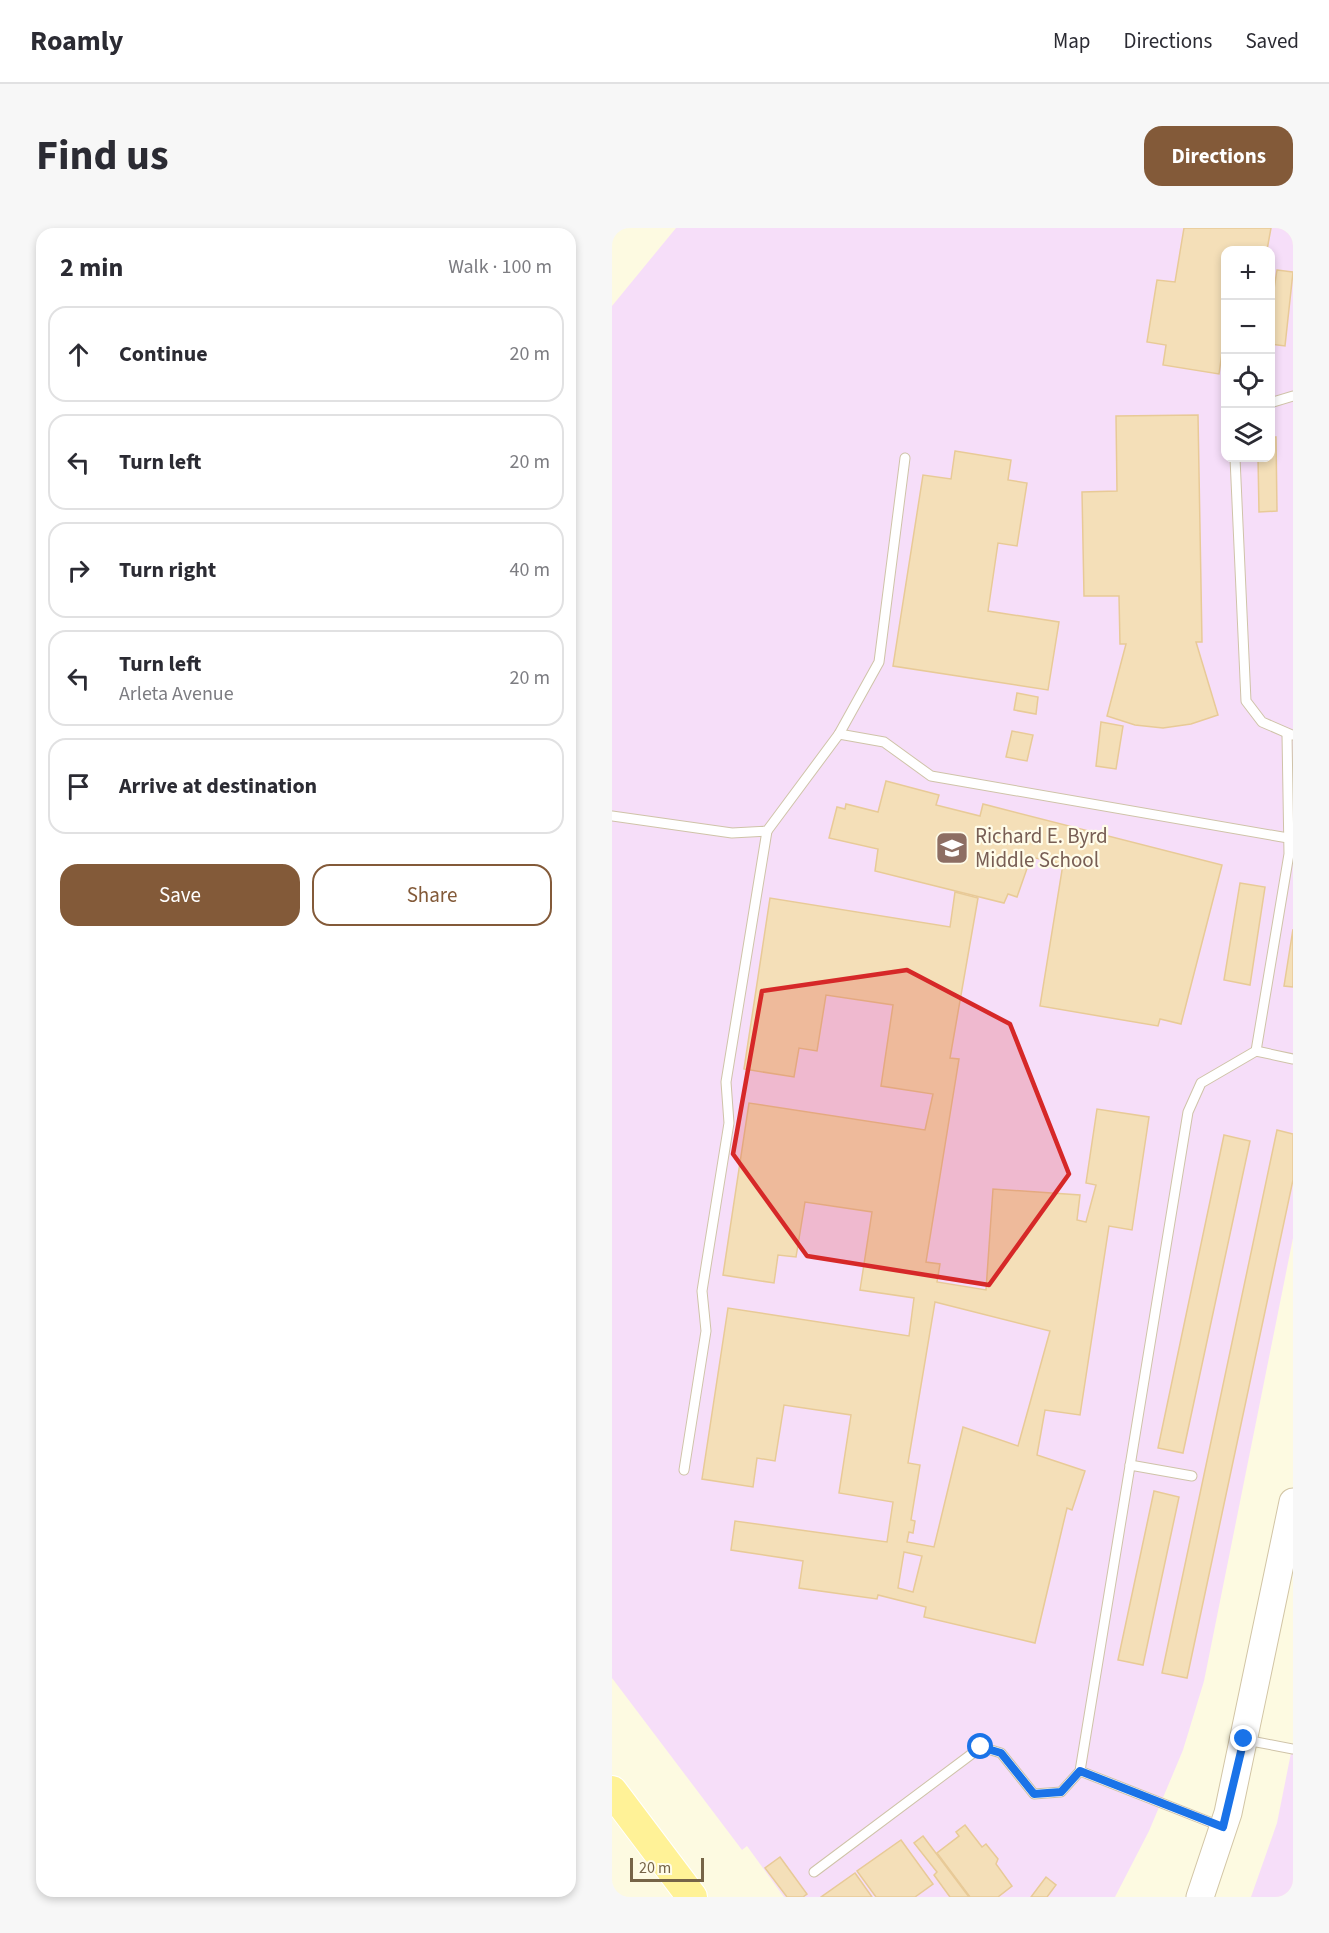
<!DOCTYPE html>
<meta charset="utf-8">
<style>
body{margin:0;font-family:"Source Sans 3",sans-serif;background:#f7f7f7;color:#2b2b33}
.controls{position:absolute;right:18px;top:18px;display:grid;overflow:hidden;border-radius:12px;box-shadow:0 3px 9px #0003}
.controls button{width:54px;height:54px;display:grid;place-items:center;padding:0;border:0;border-bottom:2px solid #e1e1e2;background:#fff;color:#2b2b33;font:30px sans-serif}
.scale{position:absolute;left:18px;bottom:15px;width:74px;box-sizing:border-box;padding-left:6px;border:3px solid #766447;border-top:0;font-size:16px;line-height:21px;white-space:nowrap;color:#766447;-webkit-text-stroke:4px #fffce9;paint-order:stroke}
.stop{position:absolute;width:18px;height:18px;margin:-14px;border:4px solid #1a73e8;border-radius:50%;background:#fff}
.stop.end{background:#1a73e8;border-color:#fff;box-shadow:0 2px 6px #0008}
.list{margin:0;padding:0;list-style:none}
h2{display:flex;justify-content:space-between;align-items:center;height:78px;margin:0;padding:0 24px;font-size:26px}
h2 small{font-size:20px;font-weight:400;color:#7c7c81}
.list li{display:grid;grid-template-columns:39px 1fr auto;gap:18px;align-items:center;box-sizing:border-box;height:96px;margin:0 12px 12px;padding:0 12px;border:2px solid #e1e1e2;border-radius:18px}
.list b{display:block;font-size:22px;white-space:nowrap}
.list p{margin:0;font-size:20px;white-space:nowrap;color:#7c7c81}
.list em{font-size:20px;font-style:normal;color:#7c7c81}
.actions{display:flex;gap:12px;padding:18px 24px}
.actions a{flex:1;padding:14px 0;border:2px solid #835a39;border-radius:18px;text-align:center;font-size:21px;color:#835a39}
.actions .main{background:#835a39;color:#fff}
.icon{flex:none;width:33px;height:33px;fill:none;stroke:currentColor;stroke-width:2;stroke-linecap:round;stroke-linejoin:round}
.map{position:relative;flex:none;width:681px;height:1669px;overflow:hidden;border-radius:18px}
header{display:flex;align-items:center;gap:36px;box-sizing:border-box;height:84px;padding:0 30px;background:#fff;border-bottom:2px solid #e1e1e2}
header strong{font-size:28px}
nav{display:flex;gap:33px;margin-inline-start:auto;font-size:21px}
.intro{display:flex;align-items:center;justify-content:space-between;box-sizing:border-box;height:144px;padding:0 36px}
h1{margin:0;font-size:42px}
.button{padding:15px 27px;border-radius:18px;background:#835a39;color:#fff;font-size:21px;font-weight:700}
main{display:flex;gap:36px;padding:0 36px}
aside{flex:1;background:#fff;border-radius:18px;box-shadow:0 3px 9px #0003}
.map>svg:first-child{display:block}
</style>
<header>
<strong>Roamly</strong>
<nav><a>Map</a><a>Directions</a><a>Saved</a></nav>
</header>
<div class="intro"><h1>Find us</h1><a class="button">Directions</a></div>
<main>
<aside>
<h2>2 min<small>Walk · 100 m</small></h2>
<ul class="list">
<li><svg class="icon" aria-label="ahead" viewBox="0 0 24 24"><path d="M12 20V5M6 11l6-6 6 6"/></svg><div><b>Continue</b></div><em>20 m</em></li>
<li><svg class="icon" aria-label="left" viewBox="0 0 24 24"><path d="M17 20v-9H6M10 6l-5 5 5 5"/></svg><div><b>Turn left</b></div><em>20 m</em></li>
<li><svg class="icon" aria-label="right" viewBox="0 0 24 24"><path d="M7 20v-9h11M14 6l5 5-5 5"/></svg><div><b>Turn right</b></div><em>40 m</em></li>
<li><svg class="icon" aria-label="left" viewBox="0 0 24 24"><path d="M17 20v-9H6M10 6l-5 5 5 5"/></svg><div><b>Turn left</b><p>Arleta Avenue</p></div><em>20 m</em></li>
<li><svg class="icon" aria-label="arrive" viewBox="0 0 24 24"><path d="M6 21V4h12l-3 4 3 4H6"/></svg><div><b>Arrive at destination</b></div></li>
</ul>
<div class="actions"><a class="main">Save</a><a>Share</a></div>
</aside>
<div class="map">
<svg width="681" height="1669" viewBox="0 0 681 1669">
<rect width="100%" height="100%" fill="#fdfae1"/>
<g fill="#f6def9" fill-rule="evenodd">
<path d="M64,0H681V1010L592,1453L571,1522L537,1603L503,1669H172L135,1618L130,1622L0,1450V78ZM614,22H658V230H614Z"/>
<polygon points="681,1515 681,1669 639,1669 665,1595"/>
</g>
<g fill="#f4dfb8" stroke="#e8ca97" stroke-width="1.5" fill-rule="evenodd">
<polygon points="572,0 659,0 655,22 614,22 614,119 611,118 607,146 551,137 554,117 535,114 545,52 563,54"/>
<polygon points="665,42 681,44 673,118 658,116 658,87"/>
<polygon points="586,187 590,414 584,414 606,487 579,496 551,500 523,497 495,488 514,416 508,416 507,368 472,368 470,264 505,263 504,188"/>
<polygon points="658,209 664,209 665,283 647,284 646,230 658,230"/>
<polygon points="343,223 399,232 396,252 415,255 405,318 386,315 376,383 447,394 436,462 281,438 311,247 339,251"/>
<polygon points="405,465 426,469 424,486 402,482"/>
<polygon points="489,494 511,498 504,541 484,538"/>
<polygon points="400,503 421,507 415,533 394,529"/>
<polygon points="274,553 327,567 324,577 368,588 371,576 610,637 569,796 548,791 546,798 428,778 451,636 419,629 405,669 396,666 392,675 263,643 266,621 217,610 225,579 233,581 234,576 266,584"/>
<polygon points="628,655 653,659 638,757 612,752"/>
<path d="M343,664L366,670L338,830L347,831L314,1034L328,1036L325,1054L374,1062L381,961L468,967L465,992L474,994L484,957L474,955L485,881L537,889L520,1002L497,998L468,1187L433,1182L425,1227L473,1243L460,1282L455,1280L423,1415L312,1389L314,1379L266,1367L265,1371L187,1360L191,1333L119,1322L123,1293L275,1314L281,1274L227,1265L239,1187L172,1177L163,1233L145,1230L141,1259L90,1251L116,1080L297,1108L302,1070L248,1062L260,984L193,974L184,1029L166,1027L162,1055L111,1047L137,875L313,902L321,866L269,858L281,777L214,767L205,823L187,820L182,849L132,841L158,670L338,699ZM323,1074L438,1103L406,1218L351,1199L322,1319L295,1314L297,1304L301,1305L303,1293L299,1292L308,1237L296,1235ZM292,1324L310,1328L301,1364L286,1360Z"/>
<polygon points="681,701 681,759 672,758"/>
<polygon points="665,902 681,906 681,952 575,1450 550,1445"/>
<polygon points="612,907 638,913 571,1225 546,1220"/>
<polygon points="542,1263 567,1269 531,1437 506,1432"/>
<polygon points="353,1597 370,1619 374,1616 386,1631 384,1636 400,1658 386,1669 358,1669 325,1625 347,1608 344,1604"/>
<polygon points="311,1608 357,1669 338,1669 322,1647 325,1644 302,1615"/>
<polygon points="289,1612 321,1656 303,1669 264,1669 245,1643"/>
<polygon points="168,1629 195,1666 191,1669 175,1669 153,1640"/>
<polygon points="243,1645 260,1669 209,1669"/>
<polygon points="434,1649 444,1657 435,1669 419,1669"/>
</g>
<g fill="none" stroke-linecap="round" stroke-linejoin="round">
<g stroke="#cfc3a8" stroke-width="11">
<g id="service">
<polyline points="658,175 681,168"/>
<polyline points="623,230 634,473 650,494 680,507"/>
<polyline points="227,506 267,434 293,230"/>
<polyline points="0,588 120,605 155,603 227,506 272,514 319,548 676,610"/>
<polyline points="644,823 677,626 675,507"/>
<polyline points="518,1237 580,1248"/>
<polyline points="72,1242 94,1103 90,1063 117,895 114,854 155,603"/>
<polyline points="634,1512 681,1521"/>
<polyline points="468,1543 608,1598"/>
<polyline points="202,1644 369,1519 389,1525 422,1566 449,1564 468,1543 576,884 589,855 644,823 681,831"/>
</g>
</g>
<g stroke="#d2c5a5" stroke-width="29">
<polyline id="secondary" points="588,1669 616,1585 681,1274"/>
</g>
<g stroke="#fff" stroke-width="32">
<polyline id="primary" points="0,1563 80,1669"/>
</g>
<use href="#service" stroke="#fff" stroke-width="9"/>
<use href="#secondary" stroke="#fff" stroke-width="27"/>
<use href="#primary" stroke="#fff297" stroke-width="30"/>
</g>
<g fill="none" stroke-linecap="round" stroke-linejoin="round">
<polyline stroke="#1a73e8" stroke-width="8" points="369,1519 389,1525 422,1566 449,1564 468,1543 611,1599 632,1511"/>
</g>
<path fill="#d62828" fill-opacity="0.2" stroke="#d62828" stroke-width="4.5" stroke-linejoin="round" d="M295,742L398,796L457,946L377,1057L195,1028L121,926L150,763Z"/>
<defs>
<g id="school-square" transform="scale(1.725)"><rect x="-9" y="-9" width="18" height="18" rx="4" fill="#8d6e63" stroke="#fffce9"/><path d="M0-5L7-2L0 1L-7-2ZM-4 1L0 2.5L4 1V4Q0 6-4 4Z" fill="#fff"/></g>
</defs>
<g fill-rule="evenodd">
<use href="#school-square" x="340" y="620"/>
</g>
<g text-anchor="middle" dominant-baseline="central" stroke-width="4.5" stroke-linejoin="round" paint-order="stroke">
<g font-size="21" fill="#785e54" stroke="#fffce9" text-anchor="start">
<text x="363" y="608">Richard E. Byrd<tspan x="363" dy="24">Middle School</tspan></text>
</g>
</g>
</svg>
<div class="controls">
<button>+</button>
<button>−</button>
<button><svg class="icon" aria-label="locate" viewBox="0 0 24 24"><circle cx="12" cy="12" r="6"/><path d="M12 2v4M12 18v4M2 12h4M18 12h4"/></svg></button>
<button><svg class="icon" aria-label="layers" viewBox="0 0 24 24"><path d="M12 4l9 5-9 5-9-5zM3 14l9 5 9-5"/></svg></button>
</div>
<div class="scale">20 m</div>
<div class="stop" style="left:369px;top:1519px"></div>
<div class="stop end" style="left:632px;top:1511px"></div>
</div>
</main>
